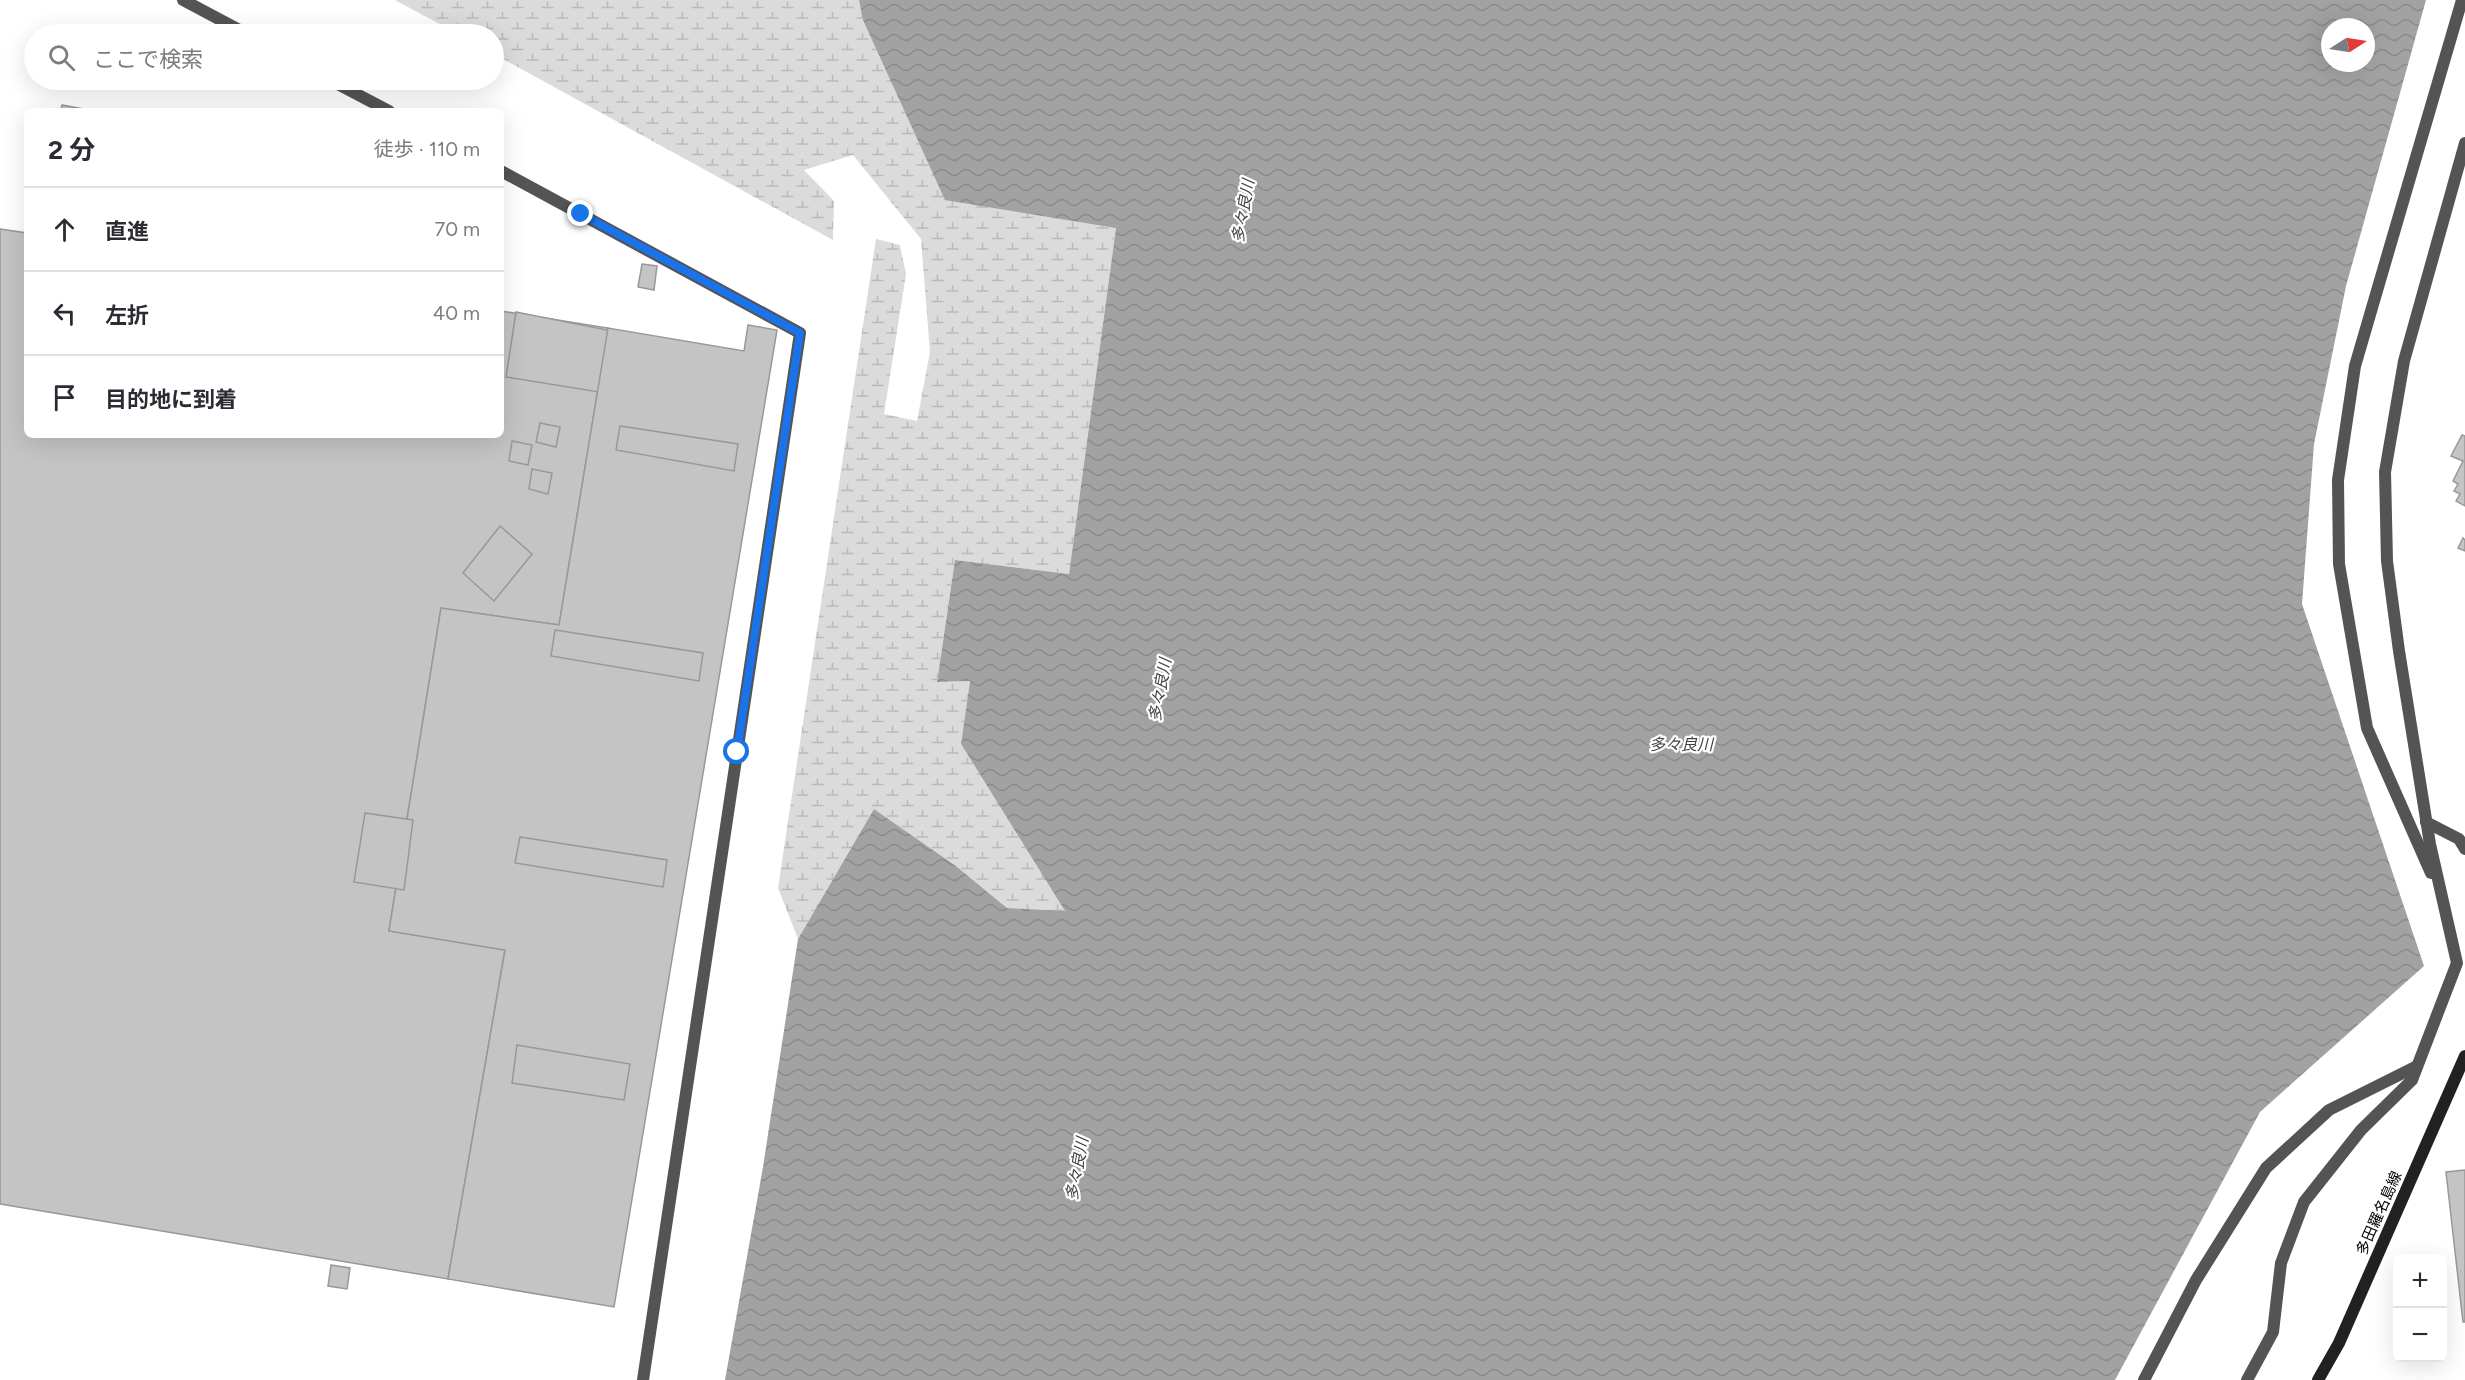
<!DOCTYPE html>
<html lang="ja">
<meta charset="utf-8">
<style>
body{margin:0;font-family:Figtree,"Noto Sans JP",sans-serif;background:#f7f7f7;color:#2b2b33}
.controls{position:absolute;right:18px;bottom:18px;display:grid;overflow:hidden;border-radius:9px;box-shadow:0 6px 24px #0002}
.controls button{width:54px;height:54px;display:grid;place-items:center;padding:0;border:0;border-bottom:2px solid #e1e1e2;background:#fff;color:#2b2b33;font:30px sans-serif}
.compass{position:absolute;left:2321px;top:18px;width:54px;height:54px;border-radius:50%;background:#fff;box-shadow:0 6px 24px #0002;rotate:78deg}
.stop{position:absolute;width:18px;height:18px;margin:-14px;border:4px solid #1a73e8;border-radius:50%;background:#fff}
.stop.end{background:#1a73e8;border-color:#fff;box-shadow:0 2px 6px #0008}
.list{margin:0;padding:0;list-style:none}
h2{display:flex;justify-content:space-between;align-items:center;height:78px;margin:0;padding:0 24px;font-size:26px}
h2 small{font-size:20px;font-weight:400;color:#7c7c81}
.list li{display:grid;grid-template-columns:39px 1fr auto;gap:18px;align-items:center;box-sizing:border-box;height:84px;padding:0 24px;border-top:2px solid #e1e1e2}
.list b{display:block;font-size:22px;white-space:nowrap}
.list em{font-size:20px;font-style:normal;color:#7c7c81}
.icon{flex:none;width:33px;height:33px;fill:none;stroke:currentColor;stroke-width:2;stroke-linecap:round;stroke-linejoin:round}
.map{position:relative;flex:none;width:2465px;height:1380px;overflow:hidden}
.search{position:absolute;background:#fff;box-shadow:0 6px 24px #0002;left:24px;top:24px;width:480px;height:66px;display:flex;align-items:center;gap:15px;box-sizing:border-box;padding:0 21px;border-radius:33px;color:#7c7c81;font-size:22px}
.panel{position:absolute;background:#fff;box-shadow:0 6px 24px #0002;left:24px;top:108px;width:480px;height:330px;border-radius:9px}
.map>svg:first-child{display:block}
</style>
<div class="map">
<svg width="2465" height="1380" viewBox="0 0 2465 1380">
<defs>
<pattern id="wetland-marsh" width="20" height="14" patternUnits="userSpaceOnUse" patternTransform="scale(1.5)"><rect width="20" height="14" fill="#dbdbdb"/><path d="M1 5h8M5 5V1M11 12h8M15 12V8" fill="none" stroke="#bababa"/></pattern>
<pattern id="water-waves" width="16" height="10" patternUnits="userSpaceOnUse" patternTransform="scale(1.5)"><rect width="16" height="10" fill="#a2a2a2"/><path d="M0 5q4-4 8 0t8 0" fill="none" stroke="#8a8a8a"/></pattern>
</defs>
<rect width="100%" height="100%" fill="#fff"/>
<polygon fill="url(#wetland-marsh)" points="395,0 1123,0 1116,228 1069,574 955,560 937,682 970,681 961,744 1066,912 1007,908 956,866 874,809 798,939 778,888 876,239 900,245 906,274 884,414 917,421 930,352 921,239 853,155 804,170 834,201 833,240 494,54 494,34 458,34"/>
<path fill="url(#water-waves)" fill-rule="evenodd" d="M859,0H2426L2346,286L2314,444L2302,604L2424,966L2260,1112L2115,1380H725L763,1167L798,939L874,809L956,866L1007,908L1065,911L961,744L970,681L937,682L955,560L1069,574L1116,228L945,200L863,20ZM2330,27H2366V63H2330Z"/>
<g fill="#c4c4c4" stroke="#989898" stroke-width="1.5">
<polygon points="62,105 95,111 61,111"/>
<polygon points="0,229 27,233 27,435 501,435 501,311 608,328 559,625 441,608 389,931 505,950 448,1279 0,1204"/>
<polygon points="642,264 657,266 654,290 638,287"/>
<polygon points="516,312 612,331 599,392 506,377"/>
<polygon points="748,325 777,330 614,1307 448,1279 505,950 389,931 441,608 559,625 608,328 744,351"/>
<polygon points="540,423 560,427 556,447 536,442"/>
<polygon points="620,426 738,444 734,471 616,450"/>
<polygon points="2462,435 2465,436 2465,506 2456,501 2460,494 2454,491 2458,484 2453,481 2463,461 2451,456"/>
<polygon points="512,441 532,445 528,465 509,461"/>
<polygon points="532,469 552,473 548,494 529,489"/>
<polygon points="500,526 532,554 494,601 463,573"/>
<polygon points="2463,538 2465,540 2465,551 2458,548"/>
<polygon points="555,630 703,653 699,681 551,656"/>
<polygon points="365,813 413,820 404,890 354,882"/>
<polygon points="520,837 667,860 663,887 515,863"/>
<polygon points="517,1045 630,1064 624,1100 512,1083"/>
<polygon points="2465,1170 2465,1322 2463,1322 2446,1172"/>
<polygon points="331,1265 350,1268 347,1289 328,1286"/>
</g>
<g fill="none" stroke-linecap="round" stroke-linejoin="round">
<g stroke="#545454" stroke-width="12">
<polyline points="183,0 247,34"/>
<polyline points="330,80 389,111"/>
<polyline points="501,171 800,333 643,1380"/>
</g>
<g stroke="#545454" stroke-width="12">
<polyline points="2426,822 2459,839 2465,849"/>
<polyline points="2431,873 2367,728 2339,564 2338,480 2355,366 2462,0"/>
<polyline points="2144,1380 2196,1280 2266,1168 2329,1110 2417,1066"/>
<polyline points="2247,1380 2273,1332 2281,1263 2304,1202 2361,1130 2412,1080 2457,963 2430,844 2399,651 2387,561 2385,472 2404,361 2465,143"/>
</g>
<polyline stroke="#212121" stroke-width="12" points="2318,1380 2339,1343 2465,1056"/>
</g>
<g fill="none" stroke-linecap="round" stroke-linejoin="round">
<polyline stroke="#1a73e8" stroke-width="8" points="581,214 800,333 737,752"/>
</g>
<g text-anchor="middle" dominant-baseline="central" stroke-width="4.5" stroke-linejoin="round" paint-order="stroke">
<g font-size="15" fill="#000" stroke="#fff">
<text transform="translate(2379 1213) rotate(-66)">多田羅名島線</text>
</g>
<g font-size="16" font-style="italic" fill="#434343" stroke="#fff">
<text transform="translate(1243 211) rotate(-80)">多々良川</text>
<text transform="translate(1160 690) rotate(-80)">多々良川</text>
<text x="1681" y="744">多々良川</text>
<text transform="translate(1077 1169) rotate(-80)">多々良川</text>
</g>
</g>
</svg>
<div class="controls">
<button>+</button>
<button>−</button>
</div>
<svg class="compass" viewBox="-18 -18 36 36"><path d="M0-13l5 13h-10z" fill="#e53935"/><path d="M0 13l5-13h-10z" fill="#7c7c81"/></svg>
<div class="stop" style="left:737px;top:752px"></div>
<div class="stop end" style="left:581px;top:214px"></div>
<div class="search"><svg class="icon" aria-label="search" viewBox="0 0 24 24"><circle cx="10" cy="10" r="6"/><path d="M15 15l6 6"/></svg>ここで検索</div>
<section class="panel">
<h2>2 分<small>徒歩 · 110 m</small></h2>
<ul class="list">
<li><svg class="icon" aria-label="ahead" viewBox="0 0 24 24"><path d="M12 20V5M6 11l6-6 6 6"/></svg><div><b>直進</b></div><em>70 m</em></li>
<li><svg class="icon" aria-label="left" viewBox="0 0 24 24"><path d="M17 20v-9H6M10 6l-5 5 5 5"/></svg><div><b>左折</b></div><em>40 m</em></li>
<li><svg class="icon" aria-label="arrive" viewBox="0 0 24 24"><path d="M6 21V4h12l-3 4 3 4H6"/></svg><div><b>目的地に到着</b></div></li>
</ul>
</section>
</div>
